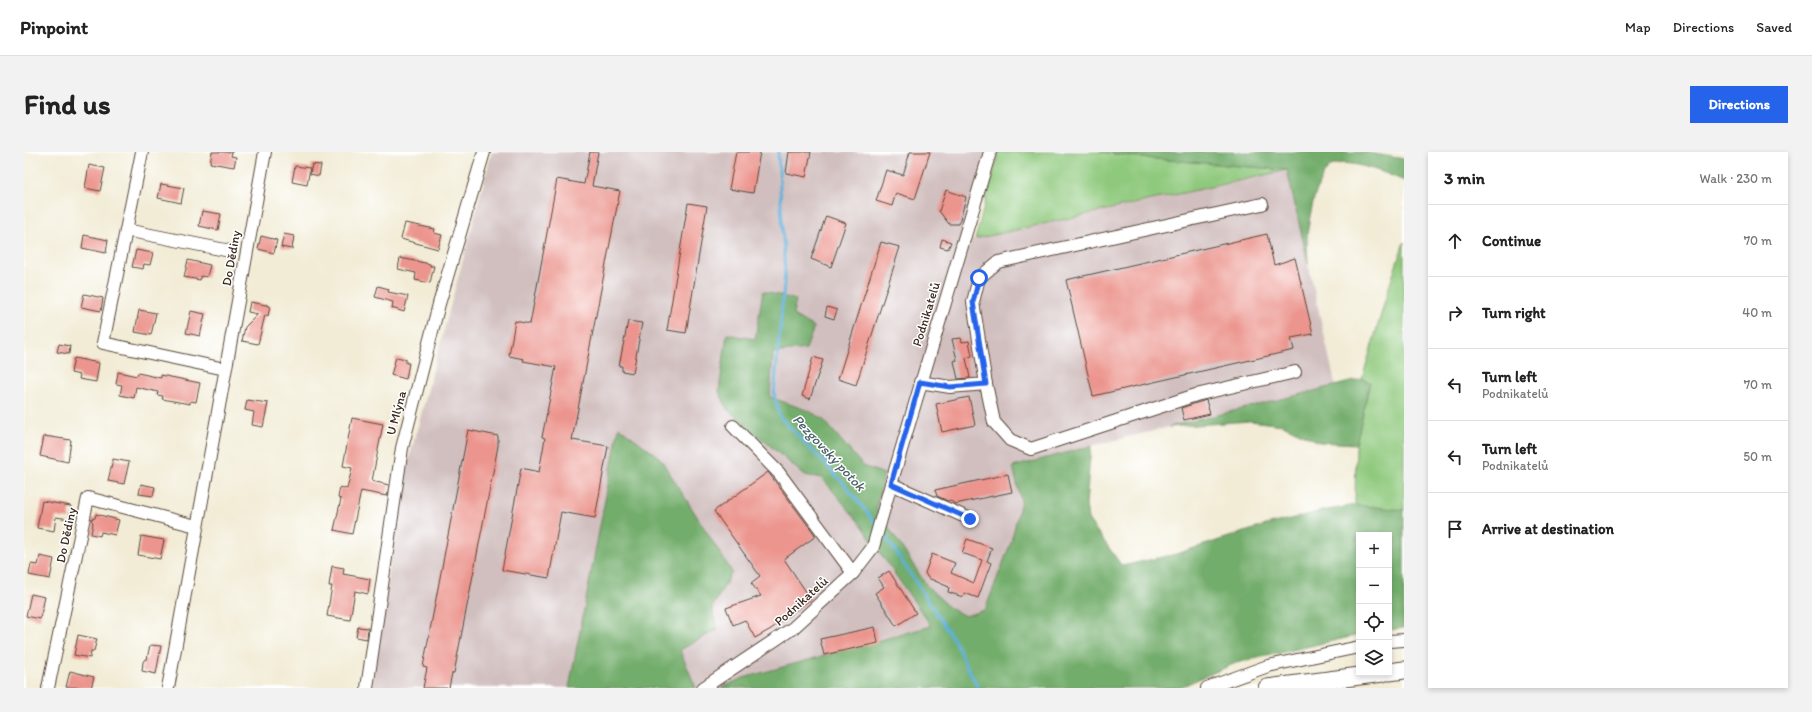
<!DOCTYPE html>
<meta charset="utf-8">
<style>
body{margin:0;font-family:Itim,sans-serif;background:#f2f2f2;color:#222}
.controls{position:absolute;right:12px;bottom:12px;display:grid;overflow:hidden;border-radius:0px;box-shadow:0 2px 6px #0003}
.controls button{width:36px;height:36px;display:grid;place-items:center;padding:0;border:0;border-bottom:1px solid #e0e0e0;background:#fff;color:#222;font:20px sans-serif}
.stop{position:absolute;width:12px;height:12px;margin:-9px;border:3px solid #2563eb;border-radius:50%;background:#fff}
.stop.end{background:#2563eb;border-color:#fff;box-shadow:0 1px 4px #0008}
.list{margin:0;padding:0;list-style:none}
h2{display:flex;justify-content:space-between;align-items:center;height:52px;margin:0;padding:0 16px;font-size:17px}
h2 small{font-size:13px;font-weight:400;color:#767676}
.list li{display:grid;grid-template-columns:26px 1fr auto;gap:12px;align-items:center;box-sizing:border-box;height:72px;padding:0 16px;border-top:1px solid #e0e0e0}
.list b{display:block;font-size:15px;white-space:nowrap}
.list p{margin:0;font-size:13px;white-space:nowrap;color:#767676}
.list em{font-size:13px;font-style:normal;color:#767676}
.icon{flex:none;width:22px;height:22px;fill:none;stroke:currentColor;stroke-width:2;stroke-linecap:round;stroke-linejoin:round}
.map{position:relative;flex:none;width:1380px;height:536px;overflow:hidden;border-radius:0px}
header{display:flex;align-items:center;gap:24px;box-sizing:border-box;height:56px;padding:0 20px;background:#fff;border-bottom:1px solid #e0e0e0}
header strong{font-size:19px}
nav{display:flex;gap:22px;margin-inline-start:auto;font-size:14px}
.intro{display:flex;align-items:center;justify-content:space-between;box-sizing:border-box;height:96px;padding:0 24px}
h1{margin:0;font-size:28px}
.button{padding:10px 18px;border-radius:0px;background:#2563eb;color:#fff;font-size:14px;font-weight:700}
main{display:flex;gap:24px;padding:0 24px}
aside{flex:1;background:#fff;border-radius:0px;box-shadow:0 2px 6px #0003}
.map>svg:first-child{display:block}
</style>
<header>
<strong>Pinpoint</strong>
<nav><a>Map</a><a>Directions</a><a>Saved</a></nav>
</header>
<div class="intro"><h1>Find us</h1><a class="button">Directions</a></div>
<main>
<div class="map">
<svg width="1380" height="536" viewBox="0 0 1380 536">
<rect width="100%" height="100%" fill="#fff"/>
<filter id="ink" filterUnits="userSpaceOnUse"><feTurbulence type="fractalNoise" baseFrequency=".025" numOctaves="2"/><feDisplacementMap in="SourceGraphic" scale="8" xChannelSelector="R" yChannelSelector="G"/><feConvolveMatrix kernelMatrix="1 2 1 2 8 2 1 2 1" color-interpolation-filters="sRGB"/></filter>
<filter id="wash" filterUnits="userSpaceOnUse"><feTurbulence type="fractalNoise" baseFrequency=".012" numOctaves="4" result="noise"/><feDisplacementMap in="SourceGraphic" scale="16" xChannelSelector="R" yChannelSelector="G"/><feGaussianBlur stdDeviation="0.9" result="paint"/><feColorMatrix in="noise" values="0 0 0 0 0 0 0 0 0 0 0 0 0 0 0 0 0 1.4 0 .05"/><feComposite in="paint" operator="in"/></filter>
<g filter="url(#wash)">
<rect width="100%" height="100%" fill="#f2ecd6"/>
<polygon fill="#d1bfbf" points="468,0 966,0 939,90 1263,18 1312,235 1067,294 989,315 997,349 987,390 961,458 941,464 926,456 903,434 852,356 860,322 839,314 799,267 785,259 746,245 749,201 760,199 769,163 740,139 731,187 703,182 780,323 797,326 834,369 907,475 719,526 697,536 672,536 656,498 693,478 688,456 708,420 595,275 545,536 347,536 377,337"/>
<g fill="#8fc97d" stroke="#657a4e">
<polygon points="975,0 1077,0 1120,6 1263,18 951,87"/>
<polygon points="1380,90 1380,358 1375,358 1331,353 1332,292 1346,230 1338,227 1366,132"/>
</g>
<g fill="#73ad6c" stroke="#576c45">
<path d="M1077,0H1340L1380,7V29C1365,22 1324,6 1309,13C1293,20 1284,70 1283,86C1283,94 1284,103 1284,111L1263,18L1120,6Z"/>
<polygon points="739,139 772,148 769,163 790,175 782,197 749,201 746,245 785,259 799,267 839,314 860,322 852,356 903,434 926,456 941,464 961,458 987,390 997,349 989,315 1067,294 1062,352 1064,367 1098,414 1152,402 1242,373 1298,359 1331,353 1380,358 1380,476 1365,478 1365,383 1335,383 1335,483 1212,511 1154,536 697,536 719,526 907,474 834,369 798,326 780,323 703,257 695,239 703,182 731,187"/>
<polygon points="1338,227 1346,230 1332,292 1295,290 1259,273 1226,269 1145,275"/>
<polygon points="595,275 636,306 708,420 688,456 693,478 656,498 672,536 545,536"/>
</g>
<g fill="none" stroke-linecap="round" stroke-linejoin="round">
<g stroke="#5eb0d9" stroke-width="3">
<polyline points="754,0 761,121 750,242 756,265 822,334 852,372"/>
<polyline points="857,378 930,488 954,536"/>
</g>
</g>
<g id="blocks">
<g fill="#ec958e">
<polygon points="188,0 208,0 207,4 212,5 210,15 186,11"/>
<polygon points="566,0 574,0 568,34 596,39 548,288 584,294 571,366 537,360 525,426 478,418 497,316 515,320 521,286 518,285 532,215 499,209 500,207 485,204 491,169 506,172 533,27 560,32"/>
<polygon points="712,0 736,0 729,41 705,37"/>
<polygon points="765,0 787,0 782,25 762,21"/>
<polygon points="886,0 906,0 891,47 872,41 868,54 852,49 862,18 879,23"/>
<polygon points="288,12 297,13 295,24 286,22"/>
<polygon points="65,13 81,16 76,39 61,36"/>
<polygon points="271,14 286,16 283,33 268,30"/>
<polygon points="137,32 160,36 157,51 134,46"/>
<polygon points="922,38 942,45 935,72 925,72 915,59"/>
<polygon points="664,51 683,54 662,181 643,178"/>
<polygon points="178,59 197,62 194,78 175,74"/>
<polygon points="802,64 822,71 807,115 787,107"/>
<polygon points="381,71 411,77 410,81 418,83 414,97 377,87"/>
<polygon points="260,82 270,84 268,97 257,95"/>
<polygon points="1243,82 1250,113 1271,106 1289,182 1267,186 1270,198 1069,244 1042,128"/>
<polygon points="60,83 84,88 82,101 58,96"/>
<polygon points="237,84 253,88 250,101 234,97"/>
<polygon points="918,87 927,90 924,97 916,95"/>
<polygon points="857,90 876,95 832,233 814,227"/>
<polygon points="112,98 129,101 126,113 120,112 119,117 108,115"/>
<polygon points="376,106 406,112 406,114 410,114 406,131 391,128 392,121 374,117"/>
<polygon points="164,108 186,113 183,125 177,124 176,128 160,125"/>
<polygon points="354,134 365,137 364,140 384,144 380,160 368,156 369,150 351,145"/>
<polygon points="60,142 79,146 77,159 57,155"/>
<polygon points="226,150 242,153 243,152 243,154 246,154 244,164 241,163 234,192 218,189 221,175 234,162 224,160"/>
<polygon points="803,155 813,158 810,167 801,164"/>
<polygon points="115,158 132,161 127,183 111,180"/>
<polygon points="167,159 181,162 176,184 162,181"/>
<polygon points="604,169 618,171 609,221 598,219 598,214 595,214"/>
<polygon points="937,186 938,190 945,189 948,204 942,206 946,226 934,227 930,209 933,208 928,187"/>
<polygon points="35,192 46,194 45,202 33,200"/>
<polygon points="372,205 382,207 382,211 385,211 382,227 367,223"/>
<polygon points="789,205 799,208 786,247 778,244"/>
<polygon points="50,206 75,211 72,230 55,227 56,223 47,221"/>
<polygon points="94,220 113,224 114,221 137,226 137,223 176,231 172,250 166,249 166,252 138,247 139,244 133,243 134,240 112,235 110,246 96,243 98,233 92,232"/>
<polygon points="945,245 951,273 918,280 912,252"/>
<polygon points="223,248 244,251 239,275 228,273 230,260 221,258"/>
<polygon points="1182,248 1186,262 1160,268 1157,256"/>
<polygon points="328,266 359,272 348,329 365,333 363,344 337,339 328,382 310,378 317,347 314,346 316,335 323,337 328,316 319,314"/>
<polygon points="444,278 474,284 474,294 430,521 428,521 425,536 399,536 403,516 399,515"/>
<polygon points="20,284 47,288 44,310 16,304"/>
<polygon points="89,307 105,310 100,332 84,329"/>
<polygon points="744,320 792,384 760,407 787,447 747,477 731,486 721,468 709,473 702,456 737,444 727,431 736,424 690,359"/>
<polygon points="984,322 988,340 931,352 926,348 924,349 913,344 911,338"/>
<polygon points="117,332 131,335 129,344 115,342"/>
<polygon points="18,349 47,354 45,367 32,365 30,379 13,376"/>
<polygon points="72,362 95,368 91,383 77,380 76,384 67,382 69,371 67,367 71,366"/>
<polygon points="117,384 140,388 136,407 114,403"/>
<polygon points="943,387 968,396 963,409 967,411 954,446 940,441 939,445 924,440 925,435 904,426 901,421 908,402 931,411 927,421 950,431 958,408 938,401"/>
<polygon points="16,404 30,407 26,427 5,423 7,412 14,413"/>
<polygon points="308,414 320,416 319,422 346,427 344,442 331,439 326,468 303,464 308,434 305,434"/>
<polygon points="865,419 892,461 872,474 851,441 860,435 854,426"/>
<polygon points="7,442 21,445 16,467 2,464"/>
<polygon points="334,475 344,476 343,487 332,485"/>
<polygon points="851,475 854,491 800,503 796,487"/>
<polygon points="54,483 73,487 70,499 67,499 66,506 50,503"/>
<polygon points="126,493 137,494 132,522 118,519 119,510 121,507 123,507"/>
<polygon points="46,519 70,525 67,536 42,535"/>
</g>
</g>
</g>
<g filter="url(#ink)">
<use href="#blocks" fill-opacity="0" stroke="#56473a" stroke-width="1"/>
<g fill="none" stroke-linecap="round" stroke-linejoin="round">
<g stroke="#56473a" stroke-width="14">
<g id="minor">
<polyline points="118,0 79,191 201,217"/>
<polyline points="102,78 206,99"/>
<polyline points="896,230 926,235 962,232 949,150 955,126 974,110 1238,52"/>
<polyline points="962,232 970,270 986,288 1007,297 1172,243 1271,220"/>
<polyline points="709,274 755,321 829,421"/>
<polyline points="946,367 867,332 966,0"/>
<polyline points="1365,489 1380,488"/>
<polyline points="24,536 64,346 172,374"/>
<polyline points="144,536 241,0"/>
<polyline points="343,536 378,296 415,152 460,0"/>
<polyline points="679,536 769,476 829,421 849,395 867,332"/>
<polyline points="1183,536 1244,514 1335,495"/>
</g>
</g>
<g stroke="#56473a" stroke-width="19">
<g id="highway">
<polyline points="1365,520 1380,518"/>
<polyline points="1243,536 1359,521"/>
</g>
</g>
<use href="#minor" stroke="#fff" stroke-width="12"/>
<use href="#highway" stroke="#fff" stroke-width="17"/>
</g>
</g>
<g fill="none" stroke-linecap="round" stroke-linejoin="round" filter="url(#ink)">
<polyline stroke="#2563eb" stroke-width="5" points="946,367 867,332 896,230 926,235 962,232 949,150 955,126"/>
</g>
<g text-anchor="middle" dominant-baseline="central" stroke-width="3" stroke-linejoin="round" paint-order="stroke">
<g font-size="13" fill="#3b2a1e" stroke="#fff">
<text transform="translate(207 106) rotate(-80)">Do Dědiny</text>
<text transform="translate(902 162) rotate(-73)">Podnikatelů</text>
<text transform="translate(372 261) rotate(-75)">U Mlýna</text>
<text transform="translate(42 383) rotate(-78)">Do Dědiny</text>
<text transform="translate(777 449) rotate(-42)">Podnikatelů</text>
</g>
<g font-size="14" font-style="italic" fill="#496069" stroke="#fff">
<text transform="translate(805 301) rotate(47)">Pezgovský potok</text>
</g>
</g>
</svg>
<div class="controls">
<button>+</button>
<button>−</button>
<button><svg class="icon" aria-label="locate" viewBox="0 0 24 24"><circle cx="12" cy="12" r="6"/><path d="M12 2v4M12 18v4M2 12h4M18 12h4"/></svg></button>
<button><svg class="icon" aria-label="layers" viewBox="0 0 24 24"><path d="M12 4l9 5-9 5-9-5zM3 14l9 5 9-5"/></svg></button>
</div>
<div class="stop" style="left:955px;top:126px"></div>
<div class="stop end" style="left:946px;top:367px"></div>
</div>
<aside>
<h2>3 min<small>Walk · 230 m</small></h2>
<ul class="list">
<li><svg class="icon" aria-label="ahead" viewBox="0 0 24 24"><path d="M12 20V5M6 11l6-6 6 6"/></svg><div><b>Continue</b></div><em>70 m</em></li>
<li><svg class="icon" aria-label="right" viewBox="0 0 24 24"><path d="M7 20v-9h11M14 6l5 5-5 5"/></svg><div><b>Turn right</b></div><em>40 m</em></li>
<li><svg class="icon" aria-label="left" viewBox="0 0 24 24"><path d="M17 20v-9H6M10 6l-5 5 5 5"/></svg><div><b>Turn left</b><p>Podnikatelů</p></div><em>70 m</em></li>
<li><svg class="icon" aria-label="left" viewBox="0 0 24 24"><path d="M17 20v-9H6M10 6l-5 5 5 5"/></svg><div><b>Turn left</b><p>Podnikatelů</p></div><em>50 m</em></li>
<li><svg class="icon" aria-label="arrive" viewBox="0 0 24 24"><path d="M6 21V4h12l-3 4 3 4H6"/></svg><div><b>Arrive at destination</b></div></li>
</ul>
</aside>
</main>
